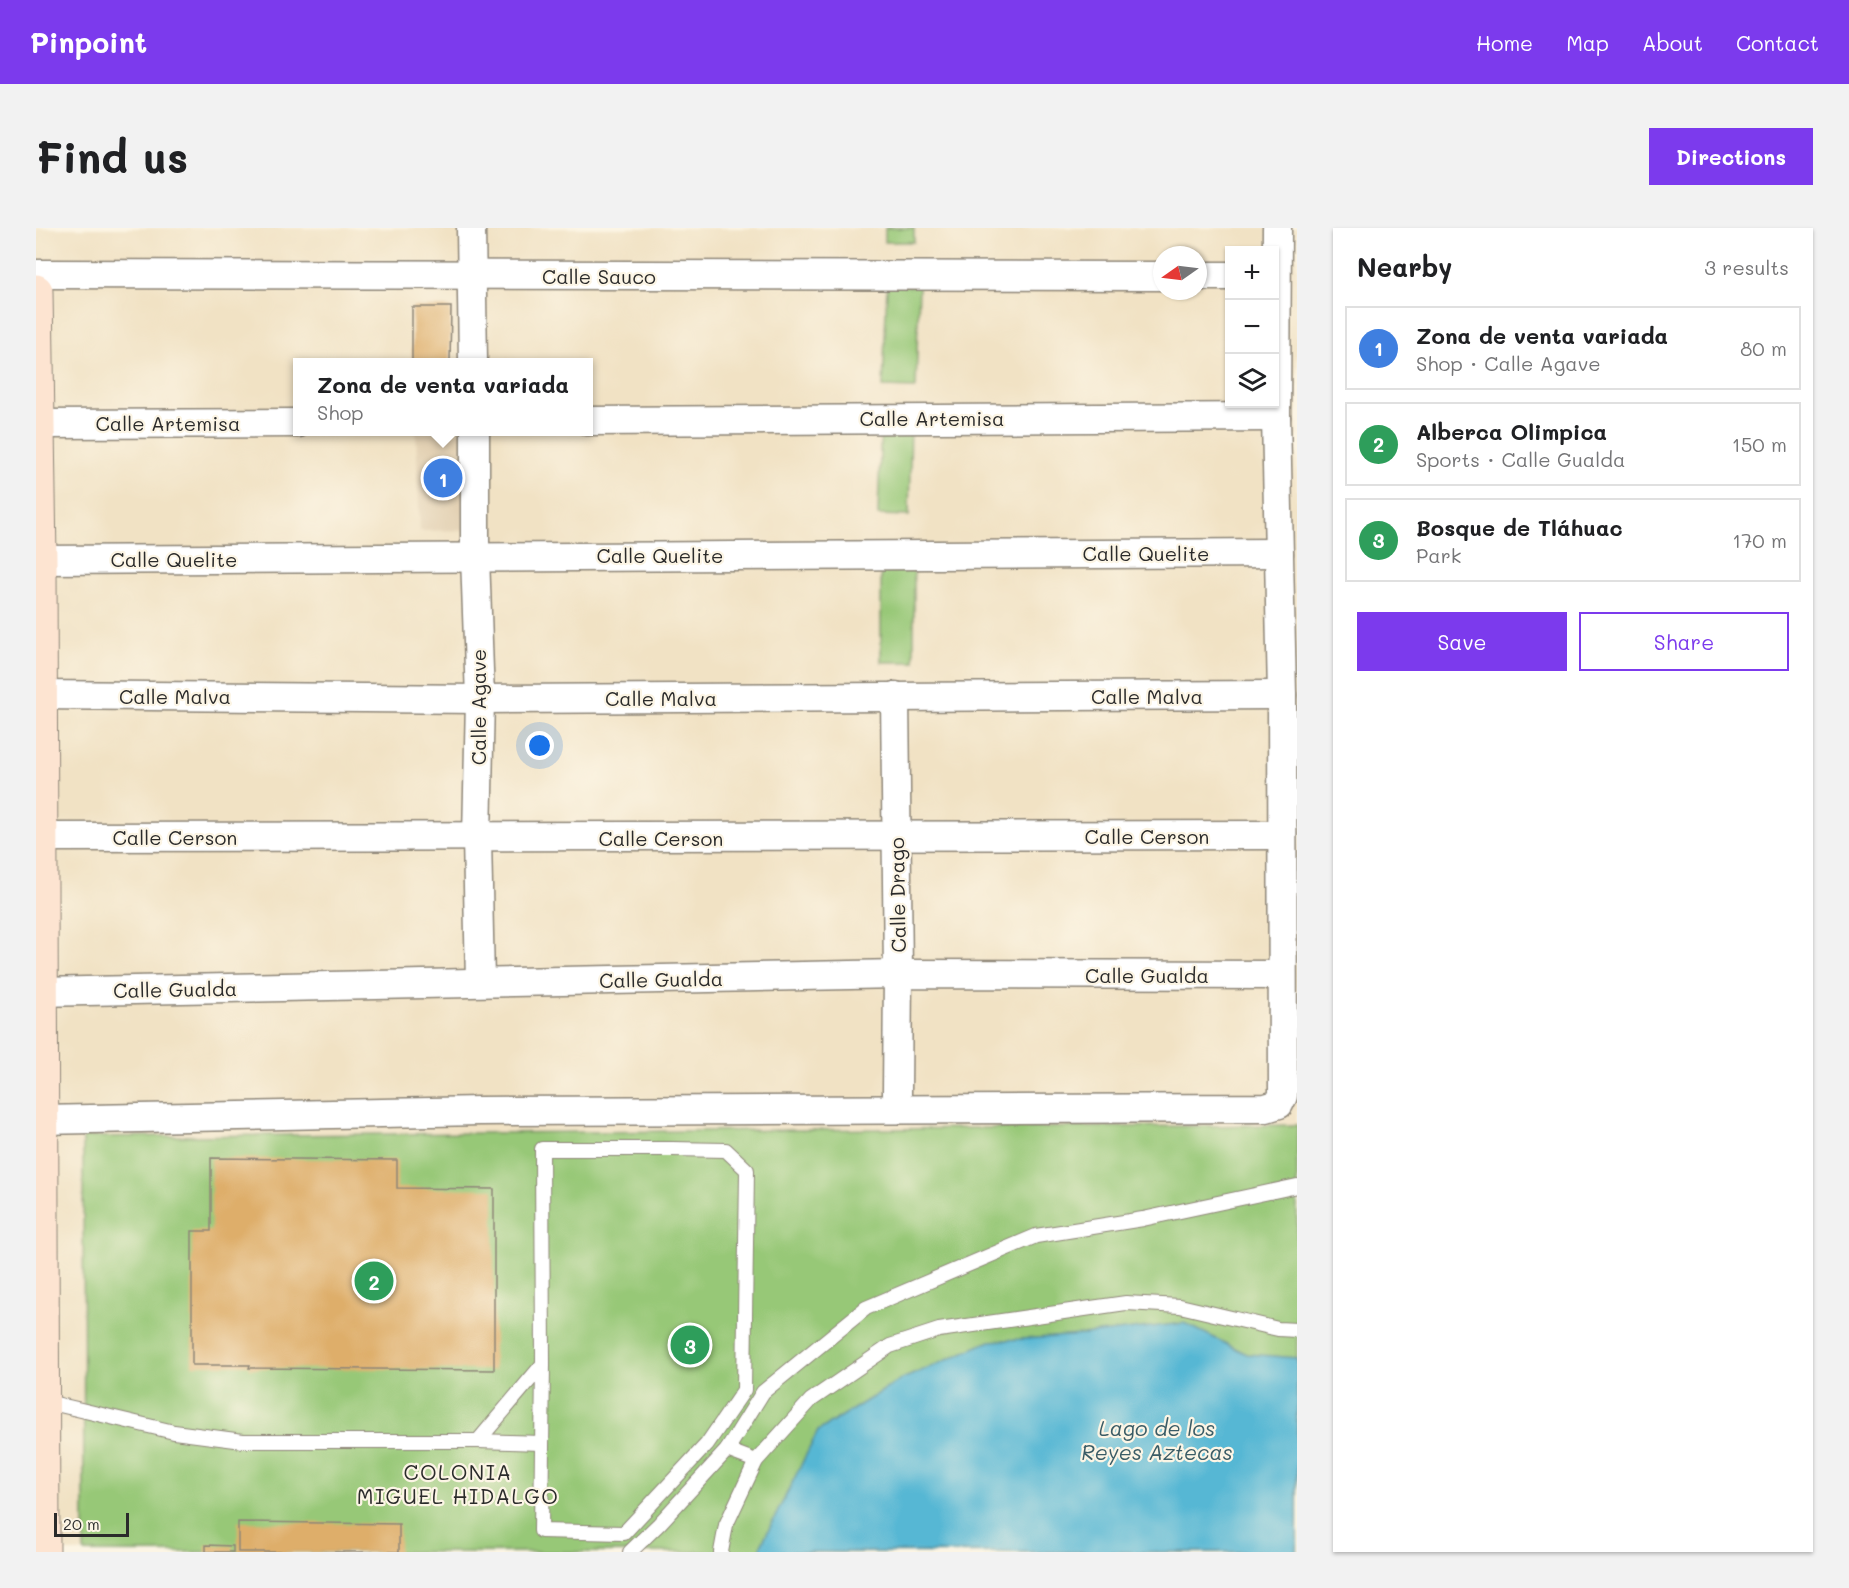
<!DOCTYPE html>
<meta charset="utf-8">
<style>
body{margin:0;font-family:Mali,sans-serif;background:#f2f2f2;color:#202124}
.controls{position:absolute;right:18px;top:18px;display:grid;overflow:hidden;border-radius:0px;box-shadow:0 2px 4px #0004}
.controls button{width:54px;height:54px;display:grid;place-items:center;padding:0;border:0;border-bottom:2px solid #e0e0e0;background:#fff;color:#202124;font:30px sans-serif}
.compass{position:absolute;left:1117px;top:18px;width:54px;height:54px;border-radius:50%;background:#fff;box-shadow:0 2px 4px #0004;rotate:256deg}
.scale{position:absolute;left:18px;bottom:15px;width:75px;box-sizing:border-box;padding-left:6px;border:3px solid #2b2b2b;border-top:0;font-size:16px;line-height:21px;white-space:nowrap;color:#2b2b2b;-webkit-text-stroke:4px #fcf5e5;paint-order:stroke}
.you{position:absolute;left:504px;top:518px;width:21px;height:21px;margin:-15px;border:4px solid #fff;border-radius:50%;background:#1a73e8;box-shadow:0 0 0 9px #1a73e833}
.badge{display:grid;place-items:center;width:39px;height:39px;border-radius:50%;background:#7c3aed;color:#fff;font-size:20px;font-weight:700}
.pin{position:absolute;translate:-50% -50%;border:3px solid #fff;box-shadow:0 2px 6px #0006}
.popup{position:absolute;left:257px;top:130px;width:300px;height:78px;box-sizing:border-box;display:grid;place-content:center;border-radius:0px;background:#fff;filter:drop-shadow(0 2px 4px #0005);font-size:20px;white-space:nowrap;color:#757577}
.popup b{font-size:22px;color:#202124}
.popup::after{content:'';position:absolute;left:50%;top:100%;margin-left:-12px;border:12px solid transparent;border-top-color:#fff}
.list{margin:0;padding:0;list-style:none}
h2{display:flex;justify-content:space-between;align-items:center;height:78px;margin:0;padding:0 24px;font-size:26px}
h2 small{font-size:20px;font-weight:400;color:#757577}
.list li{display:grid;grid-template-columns:39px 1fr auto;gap:18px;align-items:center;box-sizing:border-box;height:84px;margin:0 12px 12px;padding:0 12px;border:2px solid #e0e0e0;border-radius:0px}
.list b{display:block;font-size:22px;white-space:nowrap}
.list p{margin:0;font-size:20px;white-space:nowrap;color:#757577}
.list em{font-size:20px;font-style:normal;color:#757577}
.actions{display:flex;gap:12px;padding:18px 24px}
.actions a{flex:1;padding:14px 0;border:2px solid #7c3aed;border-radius:0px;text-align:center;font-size:21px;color:#7c3aed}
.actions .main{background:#7c3aed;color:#fff}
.icon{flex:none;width:33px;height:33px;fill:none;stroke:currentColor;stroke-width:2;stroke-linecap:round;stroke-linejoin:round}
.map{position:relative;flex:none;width:1261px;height:1324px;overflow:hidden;border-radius:0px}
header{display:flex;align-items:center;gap:36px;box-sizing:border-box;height:84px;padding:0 30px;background:#7c3aed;color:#fff}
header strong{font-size:28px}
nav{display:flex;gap:33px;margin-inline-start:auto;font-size:21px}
.intro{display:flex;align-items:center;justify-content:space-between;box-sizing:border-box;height:144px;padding:0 36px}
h1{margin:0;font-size:42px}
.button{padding:15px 27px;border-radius:0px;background:#7c3aed;color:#fff;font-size:21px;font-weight:700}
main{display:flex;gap:36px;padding:0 36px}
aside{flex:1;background:#fff;border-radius:0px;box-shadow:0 2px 4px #0004}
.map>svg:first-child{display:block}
</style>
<header>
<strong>Pinpoint</strong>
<nav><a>Home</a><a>Map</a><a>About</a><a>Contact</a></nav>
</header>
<div class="intro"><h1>Find us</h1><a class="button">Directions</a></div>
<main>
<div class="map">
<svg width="1261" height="1324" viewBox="0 0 1261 1324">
<rect width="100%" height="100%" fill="#fcf5e5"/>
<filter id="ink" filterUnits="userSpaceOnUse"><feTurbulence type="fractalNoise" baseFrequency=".0167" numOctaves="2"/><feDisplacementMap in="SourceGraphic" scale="12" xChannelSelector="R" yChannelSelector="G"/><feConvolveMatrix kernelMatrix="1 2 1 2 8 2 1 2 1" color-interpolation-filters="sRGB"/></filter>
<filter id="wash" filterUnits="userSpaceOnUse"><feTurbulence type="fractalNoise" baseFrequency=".008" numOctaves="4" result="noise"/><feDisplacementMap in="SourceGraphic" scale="24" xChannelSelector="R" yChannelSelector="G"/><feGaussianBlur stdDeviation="1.35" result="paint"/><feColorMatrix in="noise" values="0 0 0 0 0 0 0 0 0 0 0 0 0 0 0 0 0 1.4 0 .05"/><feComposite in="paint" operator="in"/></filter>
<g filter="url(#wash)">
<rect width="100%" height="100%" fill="#f1e2c4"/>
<polygon fill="#e3d1b4" points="380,204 430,204 434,302 384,303"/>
<g fill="#97c877" stroke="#617a51" stroke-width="1.5">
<rect x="849" y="0" width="29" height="14"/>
<polygon points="851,57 883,58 880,160 847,159"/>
<polygon points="845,193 875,194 873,288 842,287"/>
<polygon points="845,328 878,329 878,434 845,434"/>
<polygon points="1261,897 1261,1324 48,1324 47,909"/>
</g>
<polygon fill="#56b7d4" stroke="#407180" stroke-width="1.5" points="1148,1095 1211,1126 1261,1130 1261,1324 725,1324 725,1317 782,1203 864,1152 954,1113 1047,1107"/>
<g id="blocks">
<g fill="#deae6a">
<polygon points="376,79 415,79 414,134 376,134"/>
<polygon points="175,930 361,932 361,960 458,961 458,1142 213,1140 214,1137 156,1137 156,1003 175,1003"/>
<polygon points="202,1294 363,1296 363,1324 202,1324"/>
<polygon points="170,1317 197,1318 197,1324 170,1324"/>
</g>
</g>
</g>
<g filter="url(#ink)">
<use href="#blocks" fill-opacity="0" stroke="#8e8678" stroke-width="1.5"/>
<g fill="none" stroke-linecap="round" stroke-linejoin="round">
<g stroke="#8e8678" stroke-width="16">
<g id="lane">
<polygon points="506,921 636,921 690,922 711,942 708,1162 671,1216 588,1305 505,1303 507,1136"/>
<polyline points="7,1173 138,1204 207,1213 442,1213 506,1215"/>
<polyline points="442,1213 507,1136"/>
<polyline points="691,1222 720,1233"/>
<polyline points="594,1324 623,1296 691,1222 727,1164 830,1080 1000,1008 1107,991 1261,958"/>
<polyline points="685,1324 690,1297 720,1233 775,1172 854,1118 903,1102 1090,1075 1144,1078 1242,1101 1261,1102"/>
</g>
</g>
<g stroke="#8e8678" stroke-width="31">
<g id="street">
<polyline points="435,0 437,134"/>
<polyline points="0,46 1126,48"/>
<polyline points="1162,48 1194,48"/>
<polyline points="552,193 1240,189"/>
<polyline points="2,196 262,195"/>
<polyline points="439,204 439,328 444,471 441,610 444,754"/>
<polyline points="4,332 1243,325"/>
<polyline points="3,467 444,471 1246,467"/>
<polyline points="859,468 862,746 861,866"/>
<polyline points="5,609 1246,607"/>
<polyline points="4,764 862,746 1246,747"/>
<polyline points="6,892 444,883 1230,880 1243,876 1247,868 1246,467 1240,189 1241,0"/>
</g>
</g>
<g stroke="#8e8678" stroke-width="35">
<polyline id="secondary" points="0,63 4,332 7,1324"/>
</g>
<use href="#lane" stroke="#fff" stroke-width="14"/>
<use href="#street" stroke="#fff" stroke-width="28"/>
<use href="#secondary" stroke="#fde4d1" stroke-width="33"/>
</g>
</g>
<g text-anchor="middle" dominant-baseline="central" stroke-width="4.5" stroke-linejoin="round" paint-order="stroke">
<g font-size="20" fill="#2b2b2b" stroke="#fcf5e5">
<text x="563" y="48">Calle Sauco</text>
<text x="896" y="190">Calle Artemisa</text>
<text x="132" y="195">Calle Artemisa</text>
<text x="1110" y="325">Calle Quelite</text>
<text x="624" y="327">Calle Quelite</text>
<text x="138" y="331">Calle Quelite</text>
<text x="139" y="468">Calle Malva</text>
<text x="1111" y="468">Calle Malva</text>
<text x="625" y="470">Calle Malva</text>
<text transform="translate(442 479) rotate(-90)">Calle Agave</text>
<text x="1111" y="608">Calle Cerson</text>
<text x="139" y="609">Calle Cerson</text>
<text x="625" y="610">Calle Cerson</text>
<text transform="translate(861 667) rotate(-91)">Calle Drago</text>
<text x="1111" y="747">Calle Gualda</text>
<text transform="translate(625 751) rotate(-1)">Calle Gualda</text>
<text transform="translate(139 761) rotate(-1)">Calle Gualda</text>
</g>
<g font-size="21" font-style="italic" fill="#3a5c66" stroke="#fcf5e5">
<text x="1121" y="1199">Lago de los<tspan x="1121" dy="24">Reyes Aztecas</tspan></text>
</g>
<g font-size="21" letter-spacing="1.5" fill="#2b2b2b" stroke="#fcf5e5">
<text x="422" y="1243">COLONIA<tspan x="422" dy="24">MIGUEL HIDALGO</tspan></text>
</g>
</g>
</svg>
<div class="controls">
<button>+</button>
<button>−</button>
<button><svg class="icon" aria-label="layers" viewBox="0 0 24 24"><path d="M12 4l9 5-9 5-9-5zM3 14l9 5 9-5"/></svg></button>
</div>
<svg class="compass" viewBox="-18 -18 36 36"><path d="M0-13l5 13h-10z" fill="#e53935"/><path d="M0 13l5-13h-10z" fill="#757577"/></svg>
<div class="scale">20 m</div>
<div class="you"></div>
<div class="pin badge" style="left:407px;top:250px;background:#3f7fe0">1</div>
<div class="popup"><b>Zona de venta variada</b>Shop</div>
<div class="pin badge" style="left:338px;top:1053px;background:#2e9e5b">2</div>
<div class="pin badge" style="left:654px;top:1117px;background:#2e9e5b">3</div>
</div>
<aside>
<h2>Nearby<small>3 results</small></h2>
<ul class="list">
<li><span class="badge" style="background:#3f7fe0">1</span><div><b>Zona de venta variada</b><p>Shop · Calle Agave</p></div><em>80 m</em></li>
<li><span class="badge" style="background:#2e9e5b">2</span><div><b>Alberca Olimpica</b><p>Sports · Calle Gualda</p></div><em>150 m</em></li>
<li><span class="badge" style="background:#2e9e5b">3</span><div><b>Bosque de Tláhuac</b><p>Park</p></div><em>170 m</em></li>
</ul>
<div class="actions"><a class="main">Save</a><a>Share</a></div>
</aside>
</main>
